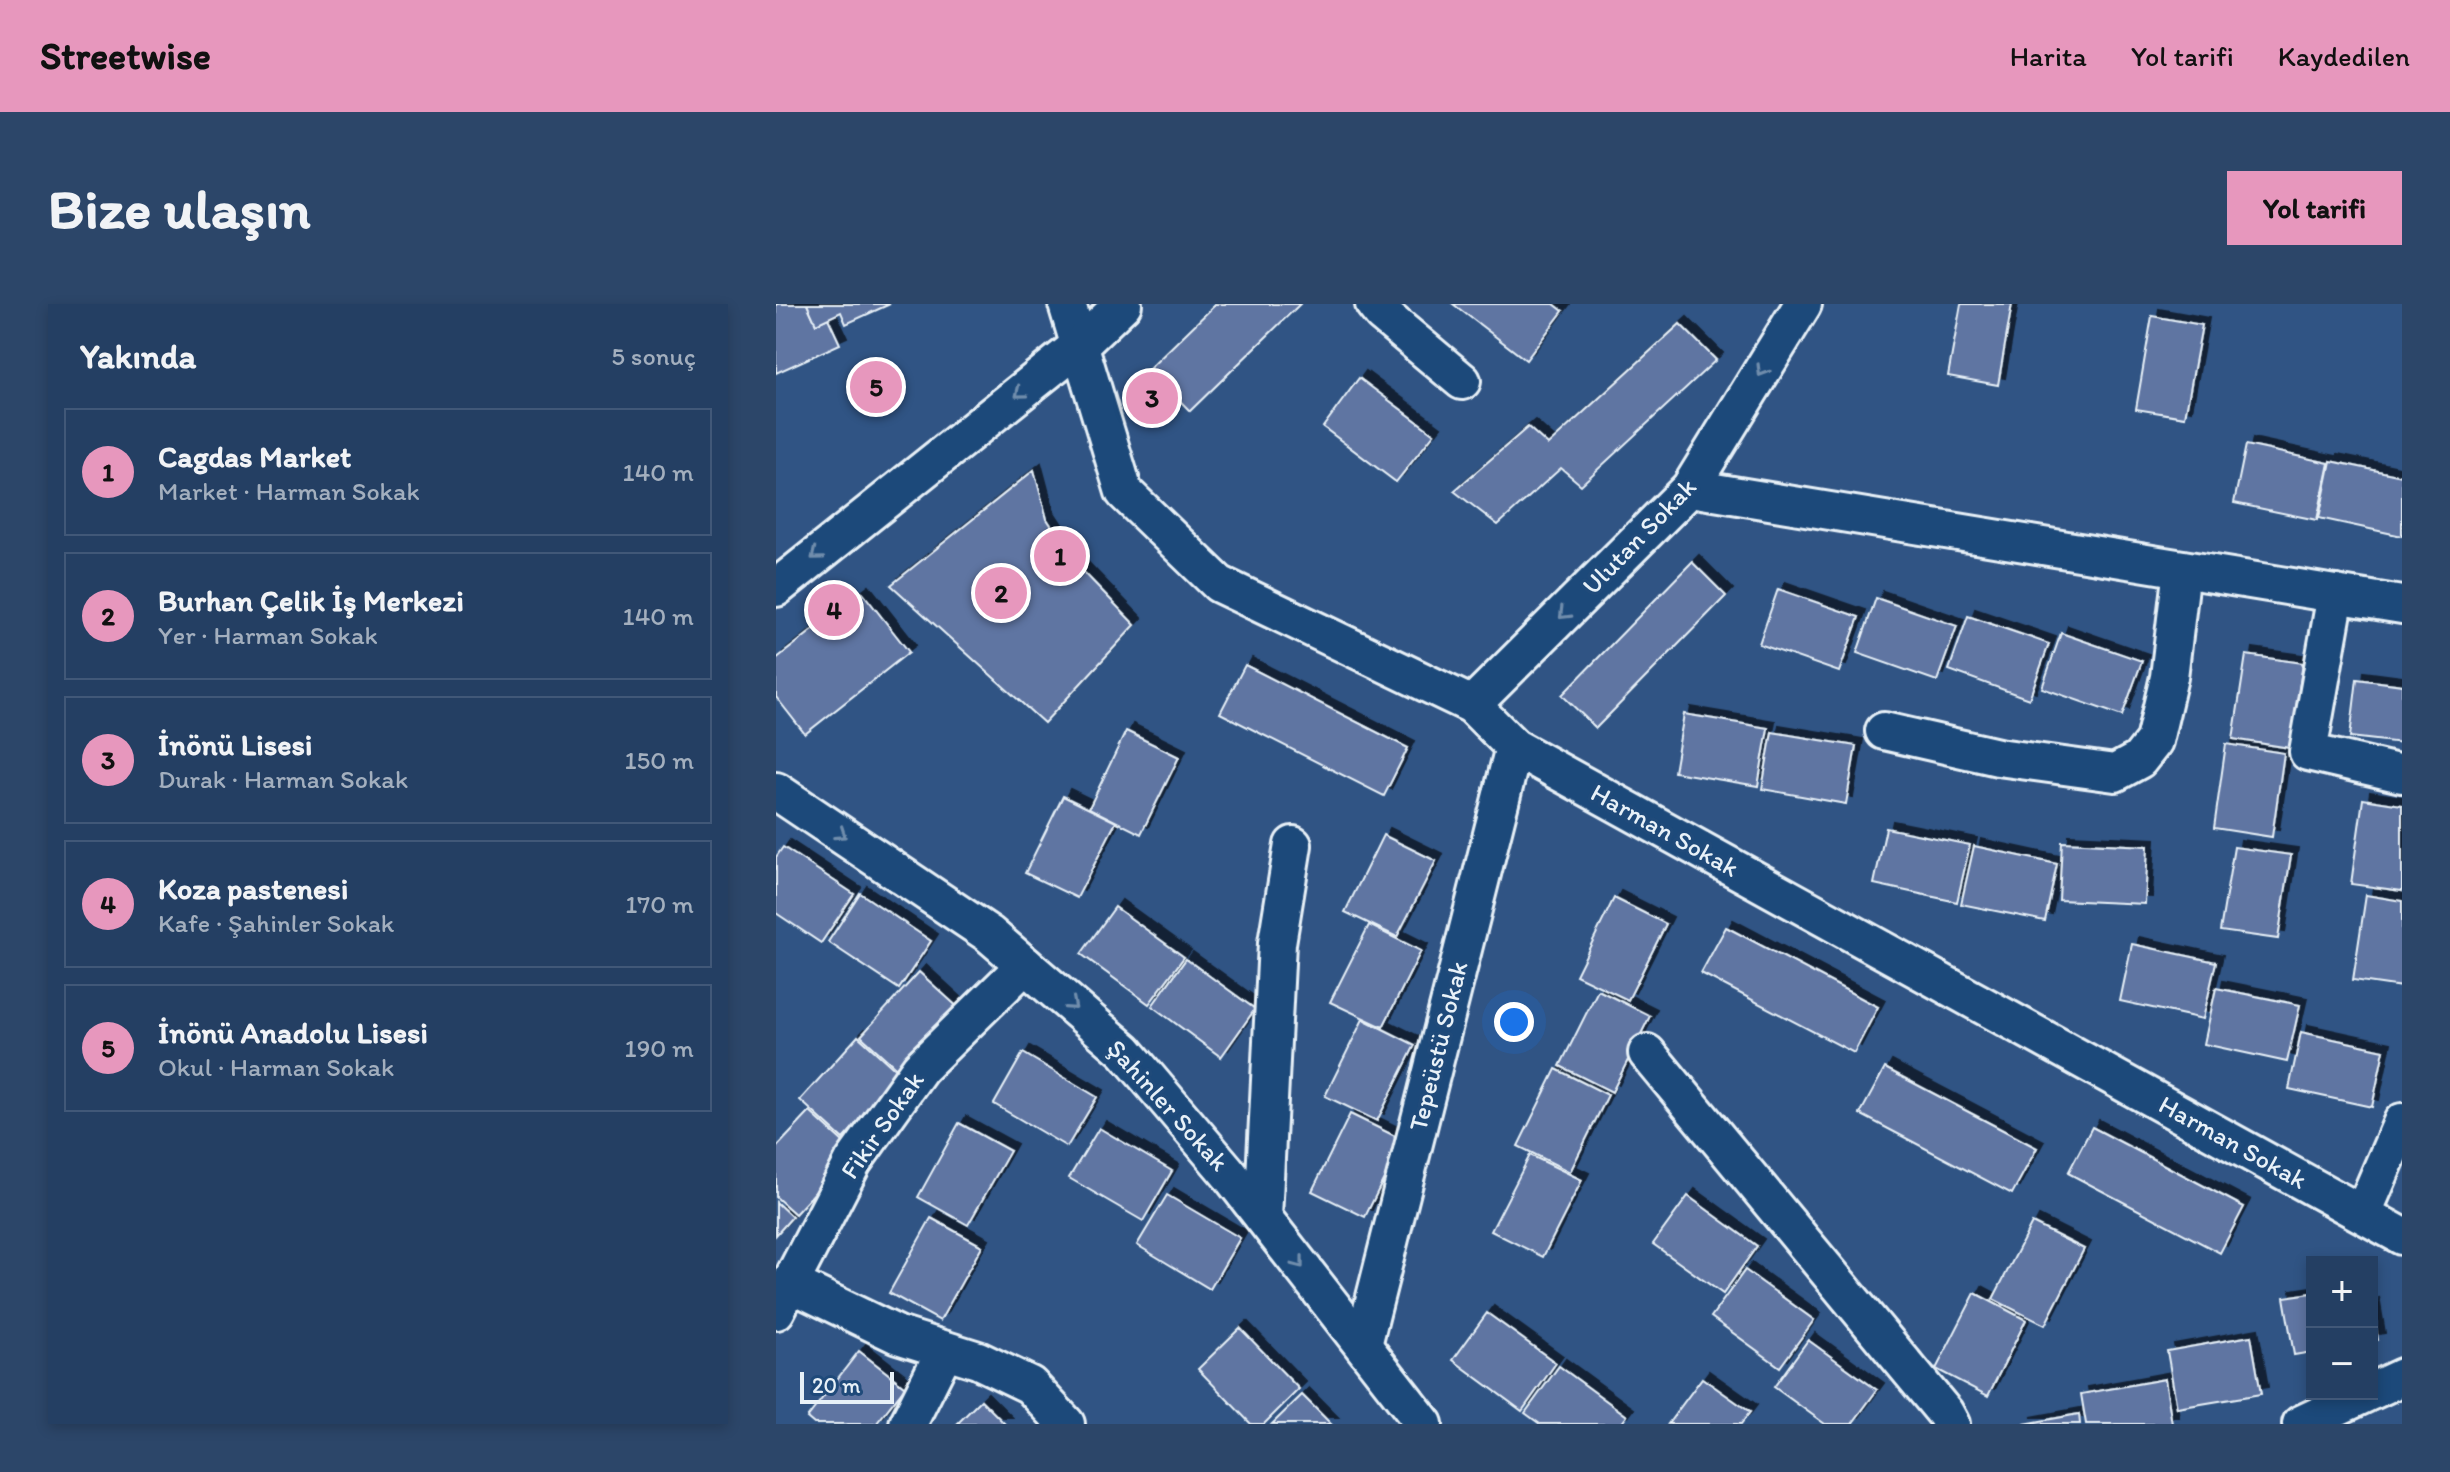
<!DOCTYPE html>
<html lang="tr">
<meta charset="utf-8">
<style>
body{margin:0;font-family:Itim,sans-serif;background:#2c4669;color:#f1f3f6}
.controls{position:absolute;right:24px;bottom:24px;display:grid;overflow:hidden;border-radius:0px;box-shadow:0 4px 12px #0003}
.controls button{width:72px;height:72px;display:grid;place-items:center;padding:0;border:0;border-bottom:2px solid #415878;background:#243f63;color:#f1f3f6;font:40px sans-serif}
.scale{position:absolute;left:24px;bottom:20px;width:94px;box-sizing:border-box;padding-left:8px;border:4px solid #e8f1f8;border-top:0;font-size:22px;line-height:28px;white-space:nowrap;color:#e8f1f8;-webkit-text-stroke:6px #1f4a7a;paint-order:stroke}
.you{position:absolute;left:738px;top:718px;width:28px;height:28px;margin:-20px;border:6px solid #fff;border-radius:50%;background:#1a73e8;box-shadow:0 0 0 12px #1a73e833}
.badge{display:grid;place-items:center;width:52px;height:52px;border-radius:50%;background:#e797bd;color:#111;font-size:26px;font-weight:700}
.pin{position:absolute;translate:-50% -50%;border:4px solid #fff;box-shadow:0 2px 8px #0006}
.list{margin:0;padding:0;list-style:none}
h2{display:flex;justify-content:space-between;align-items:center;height:104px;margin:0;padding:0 32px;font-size:34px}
h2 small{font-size:26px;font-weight:400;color:#a3afbe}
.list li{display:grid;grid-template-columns:52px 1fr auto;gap:24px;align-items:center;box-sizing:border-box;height:128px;margin:0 16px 16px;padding:0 16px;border:2px solid #415878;border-radius:0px}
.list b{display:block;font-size:30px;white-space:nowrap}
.list p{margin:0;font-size:26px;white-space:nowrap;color:#a3afbe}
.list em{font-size:26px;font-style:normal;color:#a3afbe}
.map{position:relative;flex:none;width:1626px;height:1120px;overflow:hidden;border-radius:0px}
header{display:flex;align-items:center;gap:48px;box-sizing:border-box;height:112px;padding:0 40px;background:#e797bd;color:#111}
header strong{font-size:38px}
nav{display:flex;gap:44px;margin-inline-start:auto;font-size:28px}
.intro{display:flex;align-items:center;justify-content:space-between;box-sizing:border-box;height:192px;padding:0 48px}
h1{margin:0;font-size:56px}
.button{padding:20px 36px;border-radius:0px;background:#e797bd;color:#111;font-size:28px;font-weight:700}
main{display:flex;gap:48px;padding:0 48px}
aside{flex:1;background:#243f63;border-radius:0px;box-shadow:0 4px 12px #0003}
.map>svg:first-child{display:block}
</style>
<header>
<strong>Streetwise</strong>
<nav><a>Harita</a><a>Yol tarifi</a><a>Kaydedilen</a></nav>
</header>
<div class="intro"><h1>Bize ulaşın</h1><a class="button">Yol tarifi</a></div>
<main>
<aside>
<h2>Yakında<small>5 sonuç</small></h2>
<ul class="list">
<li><span class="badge">1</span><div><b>Cagdas Market</b><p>Market · Harman Sokak</p></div><em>140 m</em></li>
<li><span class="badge">2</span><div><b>Burhan Çelik İş Merkezi</b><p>Yer · Harman Sokak</p></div><em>140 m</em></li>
<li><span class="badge">3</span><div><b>İnönü Lisesi</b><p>Durak · Harman Sokak</p></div><em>150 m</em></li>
<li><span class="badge">4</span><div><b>Koza pastenesi</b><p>Kafe · Şahinler Sokak</p></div><em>170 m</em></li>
<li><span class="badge">5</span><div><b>İnönü Anadolu Lisesi</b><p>Okul · Harman Sokak</p></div><em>190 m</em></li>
</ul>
</aside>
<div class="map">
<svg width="1626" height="1120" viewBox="0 0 1626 1120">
<defs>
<filter id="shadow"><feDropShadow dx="7" dy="-7" stdDeviation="0" flood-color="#0009"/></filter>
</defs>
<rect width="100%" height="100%" fill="#305484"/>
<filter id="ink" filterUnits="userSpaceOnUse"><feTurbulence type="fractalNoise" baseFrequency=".0125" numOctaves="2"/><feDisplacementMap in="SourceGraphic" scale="16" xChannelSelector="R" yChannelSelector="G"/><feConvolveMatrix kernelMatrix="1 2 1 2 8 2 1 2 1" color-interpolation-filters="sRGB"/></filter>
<g filter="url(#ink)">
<g fill="#5f74a2" stroke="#e8f1f8" stroke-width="2" filter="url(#shadow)">
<polygon points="0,0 31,0 40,20 52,14 64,40 0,69"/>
<polygon points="31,0 114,0 70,20 65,8 40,20"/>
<polygon points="440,0 524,0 414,107 373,65"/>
<polygon points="677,0 778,0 787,7 750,56"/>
<polygon points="1185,0 1236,0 1222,81 1172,72"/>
<polygon points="1376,12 1426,21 1409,113 1360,105"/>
<polygon points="904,20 940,56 805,181 785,164 722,221 678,187 752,123 772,141"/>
<polygon points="583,74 658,130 620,178 547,123"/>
<polygon points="1470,141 1553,159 1541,216 1458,199"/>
<polygon points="1555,157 1626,172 1626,232 1543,214"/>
<polygon points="258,166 271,215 301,261 359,321 268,419 115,281"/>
<polygon points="916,258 950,292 820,424 786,391"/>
<polygon points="1002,285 1083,313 1063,368 983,340"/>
<polygon points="86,288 133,348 29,430 0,393 0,355"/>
<polygon points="1100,294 1181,322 1161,377 1081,349"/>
<polygon points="1192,312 1273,340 1253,395 1173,366"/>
<polygon points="1285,329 1366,357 1346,412 1266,384"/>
<polygon points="1470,351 1527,359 1514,444 1457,435"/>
<polygon points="469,361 632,444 608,492 444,409"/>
<polygon points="1581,375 1626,381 1626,439 1574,433"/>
<polygon points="908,410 992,424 982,482 898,468"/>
<polygon points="350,427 403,453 365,530 313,504"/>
<polygon points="996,428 1080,442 1070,500 986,485"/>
<polygon points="1450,440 1508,449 1496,533 1438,524"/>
<polygon points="287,492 340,518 301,594 249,569"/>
<polygon points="1587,495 1626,501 1626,587 1575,580"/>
<polygon points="1110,524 1194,541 1181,598 1098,580"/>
<polygon points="607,531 660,557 621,633 569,608"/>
<polygon points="1286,538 1372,542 1369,600 1283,596"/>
<polygon points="1198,542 1281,560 1269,617 1185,600"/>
<polygon points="7,543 78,590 45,639 0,609 0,553"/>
<polygon points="1458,543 1515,551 1502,635 1444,627"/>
<polygon points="84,589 155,637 123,685 52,638"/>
<polygon points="1590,591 1626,597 1626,683 1577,676"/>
<polygon points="838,594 890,620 852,696 800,671"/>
<polygon points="339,603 408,653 373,700 305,650"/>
<polygon points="593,621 645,647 607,723 554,698"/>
<polygon points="950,623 1102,703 1078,749 925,669"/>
<polygon points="1356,640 1440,658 1427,715 1344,697"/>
<polygon points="410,655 479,705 445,753 376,702"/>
<polygon points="143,668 186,707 128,771 85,732"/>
<polygon points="1440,684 1524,701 1511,758 1428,740"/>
<polygon points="822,686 874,712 836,788 784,762"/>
<polygon points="587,715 639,741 601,817 549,792"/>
<polygon points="1525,728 1608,746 1596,803 1513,785"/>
<polygon points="82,732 125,771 67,835 24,796"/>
<polygon points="247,749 321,793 291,843 218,800"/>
<polygon points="1109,764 1261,844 1236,890 1084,810"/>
<polygon points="780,765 832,791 794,868 742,842"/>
<polygon points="34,808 77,847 19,910 0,893 0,844"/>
<polygon points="574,810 627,836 589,913 536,887"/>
<polygon points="183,819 234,847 192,921 142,893"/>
<polygon points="1316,823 1468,903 1444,949 1292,869"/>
<polygon points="323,824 396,867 367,917 293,874"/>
<polygon points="754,851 806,876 767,953 715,927"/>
<polygon points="391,891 464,934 434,985 361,941"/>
<polygon points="912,892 981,942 947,990 877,940"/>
<polygon points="0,898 16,913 0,931"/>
<polygon points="155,914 206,942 164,1017 113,989"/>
<polygon points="1256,919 1308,945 1269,1021 1217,995"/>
<polygon points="969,966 1038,1016 1004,1063 935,1013"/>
<polygon points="1199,989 1250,1016 1212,1092 1160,1065"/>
<polygon points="1536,989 1536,1048 1518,1051 1508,993"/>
<polygon points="1596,1000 1602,1036 1596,1037"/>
<polygon points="711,1009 780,1059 746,1107 677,1056"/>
<polygon points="464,1024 523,1085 488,1120 475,1120 422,1065"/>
<polygon points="1475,1032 1485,1090 1401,1104 1391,1047"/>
<polygon points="1032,1036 1101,1086 1076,1120 1049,1120 998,1083"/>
<polygon points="83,1047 129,1083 100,1120 38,1120 31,1114"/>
<polygon points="783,1062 851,1112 845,1120 764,1120 749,1109"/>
<polygon points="926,1074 974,1108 965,1120 892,1120"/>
<polygon points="1389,1075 1396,1120 1310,1120 1305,1090"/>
<polygon points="526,1091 555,1120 496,1120"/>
<polygon points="205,1096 229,1120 181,1120"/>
<polygon points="1303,1110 1304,1120 1248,1120"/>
</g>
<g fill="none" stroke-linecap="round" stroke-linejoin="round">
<g stroke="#e8f1f8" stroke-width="42">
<g id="minor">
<polyline points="291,0 348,188 443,280 696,401 738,443 1626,932"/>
<polyline points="598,0 606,10 686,77"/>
<polyline points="914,184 1626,301"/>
<polyline points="0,284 305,40 347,0"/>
<polyline points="1560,290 1532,448 1626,470"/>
<polyline points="696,401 914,184 1027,0"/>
<polyline points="1108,427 1222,453 1339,469 1363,456 1378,437 1393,373 1406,265"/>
<polyline points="0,487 213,630 349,747 454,871 648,1120"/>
<polyline points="871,749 1169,1109 1175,1120"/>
<polyline points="1587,909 1626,818"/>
<polyline points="487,913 501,639 517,541"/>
<polyline points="14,979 122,1031 202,1056 254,1081 290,1120"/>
<polyline points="0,1007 77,858 144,764 249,661"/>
<polyline points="587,1041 738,443"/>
<polyline points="1596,1087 1626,1073"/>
<polyline points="132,1120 169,1046"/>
<polyline points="1525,1120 1589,1090"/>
</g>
</g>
<use href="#minor" stroke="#1f4a7a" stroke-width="36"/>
</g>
<defs><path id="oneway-chevron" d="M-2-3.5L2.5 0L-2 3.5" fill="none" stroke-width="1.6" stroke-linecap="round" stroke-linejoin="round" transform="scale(2)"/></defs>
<g stroke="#6f8dac">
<use href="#oneway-chevron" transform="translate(986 67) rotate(121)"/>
<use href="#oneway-chevron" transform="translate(244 89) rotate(141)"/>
<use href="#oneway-chevron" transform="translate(40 251) rotate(141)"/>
<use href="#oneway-chevron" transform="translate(788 310) rotate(135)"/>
<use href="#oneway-chevron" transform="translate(65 530) rotate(34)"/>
<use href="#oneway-chevron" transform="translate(296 701) rotate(41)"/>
<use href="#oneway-chevron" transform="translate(523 959) rotate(52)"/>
</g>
</g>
<g text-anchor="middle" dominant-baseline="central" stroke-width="7" stroke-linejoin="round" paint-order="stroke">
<g font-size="26" fill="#e8f1f8" stroke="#1f4a7a">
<text transform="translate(863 232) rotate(-46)">Ulutan Sokak</text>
<text transform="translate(889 526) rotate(29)">Harman Sokak</text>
<text transform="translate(662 742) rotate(-76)">Tepeüstü Sokak</text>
<text transform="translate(392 801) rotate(48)">Şahinler Sokak</text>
<text transform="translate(106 821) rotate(-55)">Fikir Sokak</text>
<text transform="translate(1457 838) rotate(29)">Harman Sokak</text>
</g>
</g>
</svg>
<div class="controls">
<button>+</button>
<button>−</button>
</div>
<div class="scale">20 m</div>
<div class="you"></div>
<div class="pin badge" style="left:284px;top:252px">1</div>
<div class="pin badge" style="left:225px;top:289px">2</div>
<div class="pin badge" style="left:376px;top:94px">3</div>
<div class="pin badge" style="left:58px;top:306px">4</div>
<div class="pin badge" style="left:100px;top:83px">5</div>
</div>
</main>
